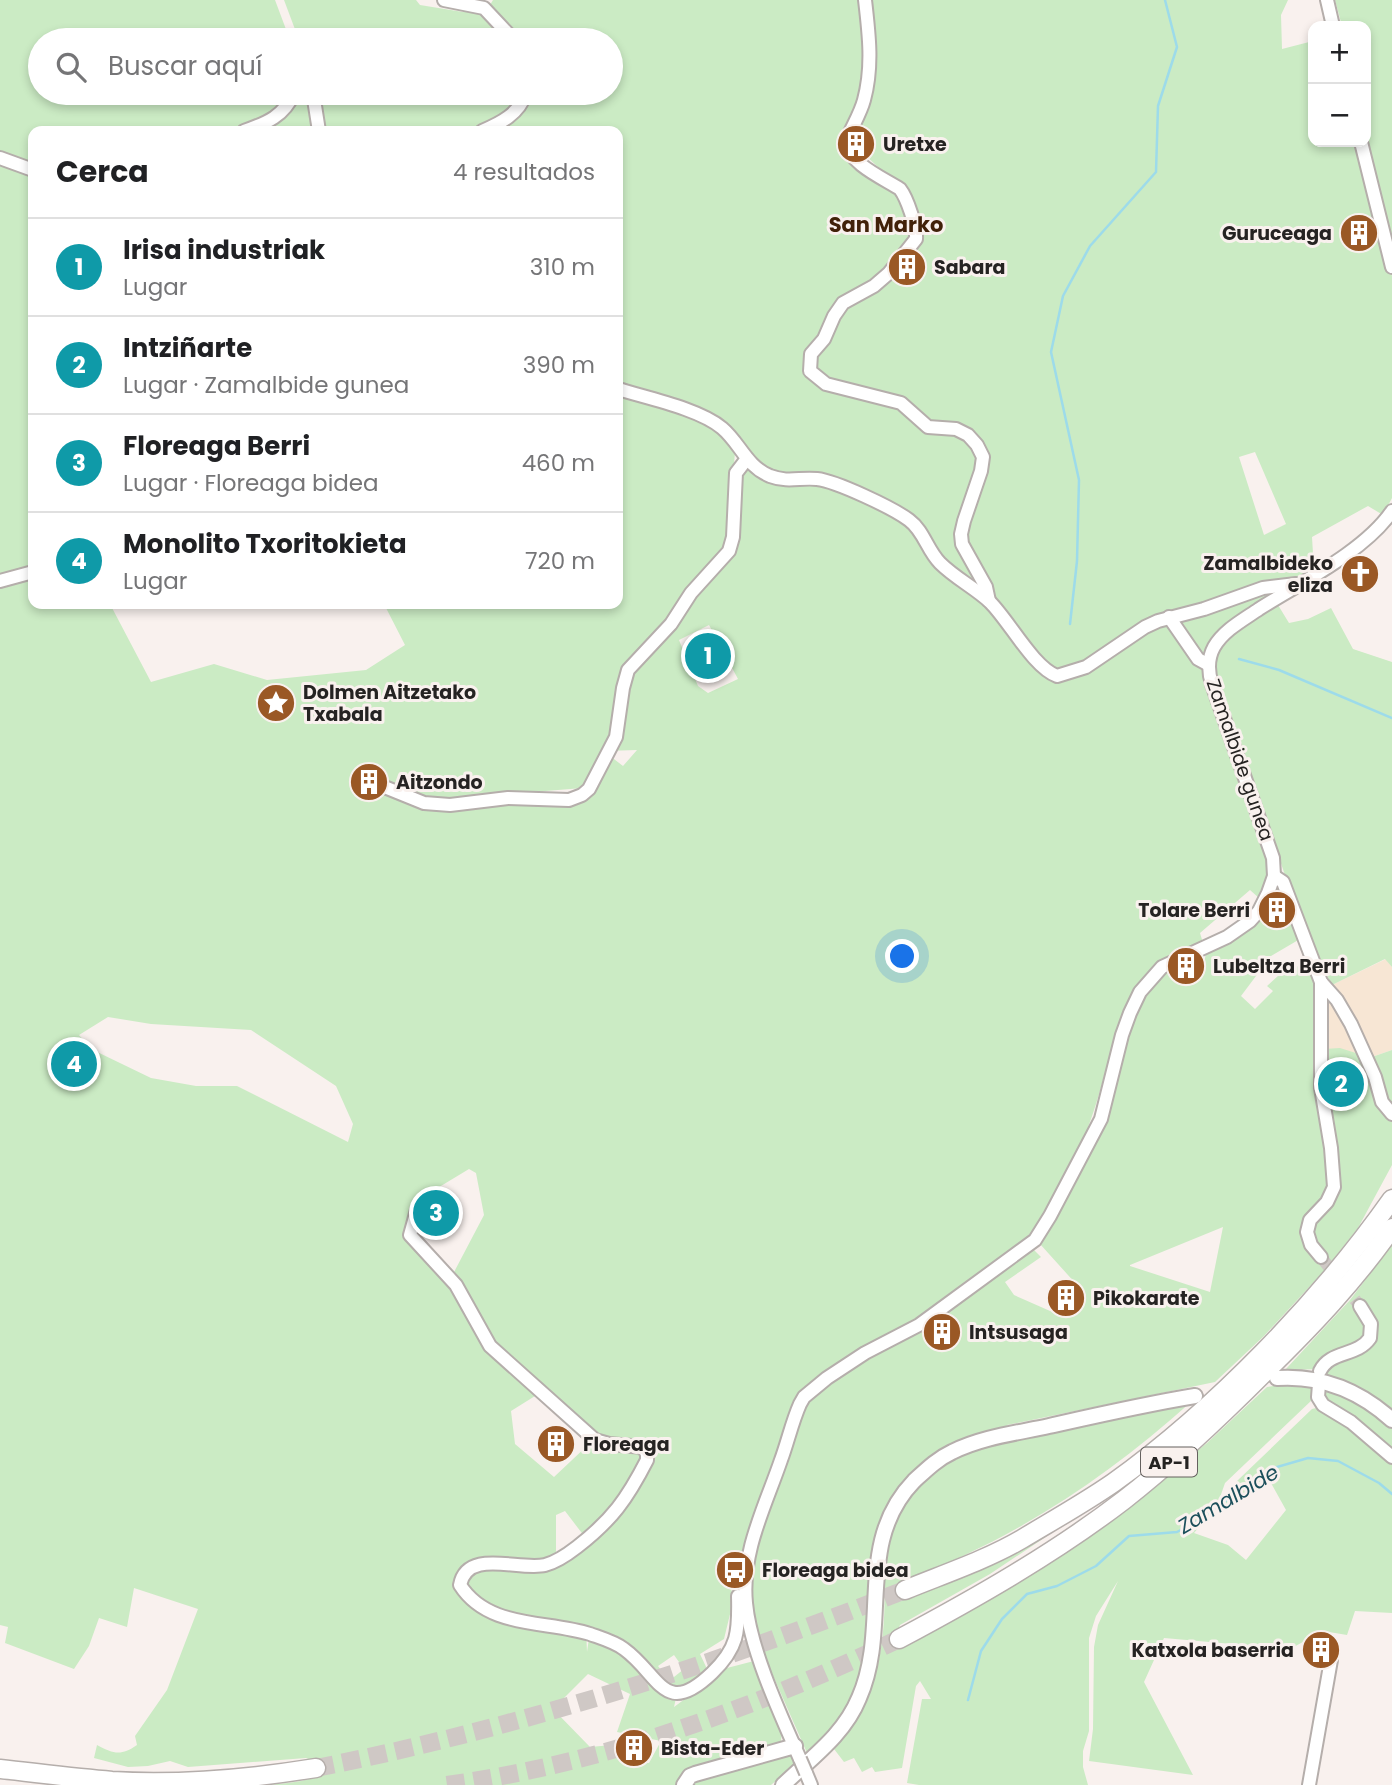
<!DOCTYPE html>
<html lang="es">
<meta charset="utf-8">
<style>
body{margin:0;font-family:Poppins,sans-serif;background:#f2f2f2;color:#202124}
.controls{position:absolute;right:21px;top:21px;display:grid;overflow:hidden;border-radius:14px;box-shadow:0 4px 10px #0003}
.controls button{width:63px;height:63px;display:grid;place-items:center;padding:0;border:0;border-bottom:2px solid #e0e0e0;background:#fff;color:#202124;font:35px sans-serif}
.you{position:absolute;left:903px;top:957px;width:24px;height:24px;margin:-18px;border:5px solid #fff;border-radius:50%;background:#1a73e8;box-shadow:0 0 0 10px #1a73e833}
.badge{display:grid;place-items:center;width:46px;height:46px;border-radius:50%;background:#9a5825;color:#fff;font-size:23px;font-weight:700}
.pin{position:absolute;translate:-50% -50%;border:4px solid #fff;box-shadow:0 2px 7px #0006}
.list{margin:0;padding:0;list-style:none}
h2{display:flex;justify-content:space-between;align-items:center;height:91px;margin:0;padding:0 28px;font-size:30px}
h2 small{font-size:23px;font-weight:400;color:#757577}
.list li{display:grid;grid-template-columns:46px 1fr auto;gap:21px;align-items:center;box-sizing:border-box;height:98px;padding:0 28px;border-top:2px solid #e0e0e0}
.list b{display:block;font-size:26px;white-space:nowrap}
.list p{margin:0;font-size:23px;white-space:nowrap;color:#757577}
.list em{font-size:23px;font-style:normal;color:#757577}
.icon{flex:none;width:38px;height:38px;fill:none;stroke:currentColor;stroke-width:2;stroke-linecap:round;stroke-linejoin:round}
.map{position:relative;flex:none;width:1392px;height:1785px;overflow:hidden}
.search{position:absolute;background:#fff;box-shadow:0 4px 10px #0003;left:28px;top:28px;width:595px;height:77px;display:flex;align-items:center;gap:18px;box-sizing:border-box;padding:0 24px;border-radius:38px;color:#757577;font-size:26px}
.panel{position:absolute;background:#fff;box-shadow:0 4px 10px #0003;left:28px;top:126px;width:595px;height:483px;border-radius:14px}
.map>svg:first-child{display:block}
</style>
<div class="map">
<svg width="1392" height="1785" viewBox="0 0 1392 1785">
<rect width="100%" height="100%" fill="#f9f1ee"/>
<polygon fill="#f7e6d4" points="1386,959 1392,967 1392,1050 1372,1057 1324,1049 1324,992 1332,985"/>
<g fill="#cbebc4" fill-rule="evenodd">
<path d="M0,0H275L290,40H40V93H611V40H299L284,0H416L420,5L463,12L465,6L483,11L488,17L497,12L490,5L493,0H1288L1281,15L1282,49L1313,41V142H1357L1374,218L1392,276V498L1383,515L1368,506L1312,537L1314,570L1230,623L1209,644L1218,652L1237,632L1278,605L1289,623L1308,619L1331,608L1353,649L1392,662V967L1385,959L1332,985L1317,958L1286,878L1232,720L1221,727L1269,861L1267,876L1259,898L1250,890L1200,933L1203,943C1188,950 1169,956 1155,967C1118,996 1110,1062 1096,1104C1080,1155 1054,1211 1016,1249H1033L1041,1257L1005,1282L1014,1295L1066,1318L1086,1295L1040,1244C1058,1213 1077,1182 1092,1149C1100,1131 1109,1112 1114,1094C1126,1051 1131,996 1171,968L1183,983L1202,974L1206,953L1241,936L1256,925L1277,881L1281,885L1300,939L1271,956L1241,996L1255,1009L1273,991L1267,986L1279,975L1307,962L1316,992L1319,1040L1317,1070L1330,1181L1337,1161L1323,1079L1324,1049L1340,1048L1359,1054C1364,1062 1369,1070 1373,1079C1381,1095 1377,1104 1392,1119V1165L1358,1228L1325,1270L1264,1336L1215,1382L1007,1425L1001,1441L1191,1402C1105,1479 1016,1538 908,1579L904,1583L906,1593L914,1597L990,1564L1071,1520L990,1574L900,1625L898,1630L901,1640L906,1643L1039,1568L1107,1522L1207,1443L1267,1387L1286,1384H1314L1313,1399L1225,1483L1217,1506L1194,1533L1228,1545L1246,1560L1286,1510L1267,1476L1224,1510L1228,1493L1237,1481L1312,1409L1320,1407L1323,1369L1285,1370L1350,1300L1392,1245V1613L1355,1611L1347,1635L1323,1631L1290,1649L1164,1638L1144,1682L1193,1775L1089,1761L1093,1729L1094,1647L1098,1625L1118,1581L1096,1616L1089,1638V1731L1083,1751V1767L1088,1785H919L907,1783L922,1699H931L920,1681L916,1686L902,1768L875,1772L872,1767L862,1772L854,1758L844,1762L834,1749C845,1736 855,1724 862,1709C884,1668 887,1611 883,1566L870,1569C868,1617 870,1676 841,1717C831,1731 818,1741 807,1753L760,1646L750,1593L752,1558L741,1561L731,1568L732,1606L724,1639L700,1654L708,1671C692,1684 682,1700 662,1683L674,1677L684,1669L674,1655L658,1666L661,1670L655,1677C631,1651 621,1639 586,1629L587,1652L589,1638C634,1647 641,1687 676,1698L674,1707L727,1668L754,1661L782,1729L781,1741L778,1744L692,1766L685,1770L676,1785H266C276,1784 311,1782 316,1775C321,1767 313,1760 306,1758L188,1767L170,1761L148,1766L128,1767L94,1758L97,1745C114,1754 121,1756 137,1745L135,1736L167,1690L198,1609L134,1588L127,1627L99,1618L89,1646L74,1669L5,1643L8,1627L0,1625ZM286,116L259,131H314L313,119L320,121L323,131H468L494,121L501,129L497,131H618V604H384L405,645L366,670L267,680L214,664L151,682L110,604H33V131H222ZM843,131L868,134L864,154L910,197L920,236L919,245L886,282L843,306L845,298L883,274L913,241L914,232L902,194L845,153ZM706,413C727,423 738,436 750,455L739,482L735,528L729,527L735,452C729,436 719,429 705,421ZM1255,452L1286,524L1264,535L1239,457ZM709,625L738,679L708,693L698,686L679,640ZM637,750L623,766L610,756L589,793L577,801L566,803L509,802L447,807V799L583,788L605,751ZM108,1017L151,1024L251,1030L336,1086L353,1124L348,1142L237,1086H196L151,1078L91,1049L79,1035ZM469,1169L476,1173L484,1215L453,1274L413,1234L426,1195ZM1223,1227L1210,1292L1130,1266V1265ZM535,1396L589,1444L554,1477L515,1444L511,1411ZM565,1511L591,1545L557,1567L536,1570L538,1561L556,1555V1515ZM588,1674L630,1694L617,1732L661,1741L649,1763L623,1757L612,1745L590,1747L553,1709Z"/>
<polygon points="1335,0 1392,0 1392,238 1384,214 1366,129 1366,26 1342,26"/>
<polygon points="1392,1050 1392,1110 1389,1107 1372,1057"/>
<polygon points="791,1754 796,1764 771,1785 689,1785 696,1779"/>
</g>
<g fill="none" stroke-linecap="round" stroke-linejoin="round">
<g stroke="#9ddbea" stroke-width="2.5">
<polyline points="1070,624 1077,561 1079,480 1051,352 1063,296 1090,246 1156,172 1158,106 1177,47 1165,0"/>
<polyline points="1239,659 1279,670 1392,718"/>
<polyline points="968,1700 981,1651 1002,1619 1027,1594 1057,1586 1096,1566 1129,1536 1177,1532 1196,1522 1270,1469 1308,1458 1338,1461 1379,1483 1392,1494"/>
</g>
<polyline stroke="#cfc8c5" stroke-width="12" stroke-dasharray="12 6" stroke-linecap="butt" points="1321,1257 1360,1306"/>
<g stroke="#cfc8c5" stroke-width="18" stroke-dasharray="18 9" stroke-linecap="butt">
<path d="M316,1768C519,1728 713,1665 905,1590"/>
<path d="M447,1785C605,1763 755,1708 899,1639"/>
</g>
<g stroke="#b5aeab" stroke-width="16">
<g id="minor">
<polyline points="444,0 484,8 514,40"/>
<path d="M865,0C869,34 873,67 864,100C860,115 851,128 846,142C849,164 883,178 900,189C907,198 917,227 916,239L889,273L874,286L843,303L834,316L824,339L811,354L810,371L826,384L901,403L928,427L956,429L968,435L977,445L983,457L981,471L964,521L961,534L962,544L986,587L989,601"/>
<polyline points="1327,0 1333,26"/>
<polyline points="313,93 319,131"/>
<path d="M244,131C267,123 284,116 294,93"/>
<path d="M482,131C501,123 519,114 526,93"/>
<polyline points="1361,142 1392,267"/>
<polyline points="0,158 33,170"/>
<path d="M618,389C647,398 700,409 722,428C740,443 746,466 770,476C789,483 800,477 817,479C836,481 893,508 909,520C924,531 927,550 940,563C955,578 975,588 990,602C1010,622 1033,667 1057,676L1086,667L1145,627L1158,621L1204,609L1263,588L1296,584"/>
<polyline points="0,581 33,572"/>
<polyline points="1169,617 1198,659 1209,665"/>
<polyline points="387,788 424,803 450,805 508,798 569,800 582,795 589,789 616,737 623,688 628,670 671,624 691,593 729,551 733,537 736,473 746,460"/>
<polyline points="1274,876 1283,882 1321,982 1321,1088 1331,1148 1334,1187 1327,1202 1310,1220 1307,1232 1311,1245 1321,1257"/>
<polyline points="1321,982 1337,1000 1351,1024 1375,1077 1382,1102 1392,1114"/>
<path d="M417,1210L410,1235L456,1285L490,1346L595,1440L609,1444L643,1447L647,1454V1460C627,1499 612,1520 577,1547C568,1554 557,1562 545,1565C519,1571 467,1548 460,1585C488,1629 546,1620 590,1634C601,1638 615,1642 624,1649C660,1675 664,1719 712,1673C738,1648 739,1632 738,1596"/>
<path d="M1320,1371C1330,1350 1357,1357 1370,1338L1371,1324L1360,1306"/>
<polyline points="1319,1384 1318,1397 1323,1405 1351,1422 1392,1457"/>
<path d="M800,1759C781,1716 750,1649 746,1603C741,1552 765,1507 781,1460C788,1441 792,1422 800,1404L804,1397L827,1378L865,1353L919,1325L1035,1240L1050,1216L1101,1119L1122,1035L1130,1013L1140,992L1162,967L1227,937L1250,921L1259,911L1268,893L1274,876L1273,858L1212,684C1208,672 1208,658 1214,647C1224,630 1243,620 1259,609C1300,583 1365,551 1392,511"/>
<polyline points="806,1773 811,1785"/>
<polyline points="1309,1785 1331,1660"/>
</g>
</g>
<g stroke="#b5aeab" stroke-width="18">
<g id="major">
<path d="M1277,1378C1322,1375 1359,1390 1392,1420"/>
<polyline points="684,1785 690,1776 695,1774 795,1746"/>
<path d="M783,1785C811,1758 844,1735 859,1698C891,1626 854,1543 914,1481C926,1470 937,1459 952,1452C982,1437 1017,1433 1049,1426C1098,1415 1146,1404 1195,1396"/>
</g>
</g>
<g stroke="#b5aeab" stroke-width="21">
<g id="highway">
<path d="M905,1590C944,1574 986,1560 1022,1539C1052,1521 1084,1503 1113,1483C1215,1410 1320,1301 1392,1199"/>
<path d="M899,1639C976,1598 1055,1553 1124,1500C1174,1461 1221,1416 1266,1371C1311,1327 1355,1281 1392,1228"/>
<path d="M0,1769C37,1773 75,1778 112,1781C181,1785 248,1779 316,1768"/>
</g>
</g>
<use href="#minor" stroke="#fff" stroke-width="12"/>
<use href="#major" stroke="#fff" stroke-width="14"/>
<use href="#highway" stroke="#fff" stroke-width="18"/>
<g stroke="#b5aeab" stroke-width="16" stroke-linecap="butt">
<polyline id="minor-bridge" points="800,1759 806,1773"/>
</g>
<use href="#minor-bridge" stroke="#fff" stroke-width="12"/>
</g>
<defs>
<g id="building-disc" transform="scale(2.0125)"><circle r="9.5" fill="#9a5825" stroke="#f9f1ee"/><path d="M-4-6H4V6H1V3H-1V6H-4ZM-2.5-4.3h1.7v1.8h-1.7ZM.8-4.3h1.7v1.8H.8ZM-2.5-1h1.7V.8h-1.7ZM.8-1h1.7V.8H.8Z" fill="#fff"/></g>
<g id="church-disc" transform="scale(2.0125)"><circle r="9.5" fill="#9a5825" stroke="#f9f1ee"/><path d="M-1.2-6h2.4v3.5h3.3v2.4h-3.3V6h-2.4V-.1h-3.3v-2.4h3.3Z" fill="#fff"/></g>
<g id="sight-disc" transform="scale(2.0125)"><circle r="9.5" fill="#9a5825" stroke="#f9f1ee"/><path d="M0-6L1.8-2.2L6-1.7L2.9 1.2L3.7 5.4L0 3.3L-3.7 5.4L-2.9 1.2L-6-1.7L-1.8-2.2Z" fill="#fff"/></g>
<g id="bus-disc" transform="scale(2.0125)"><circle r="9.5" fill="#9a5825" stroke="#f9f1ee"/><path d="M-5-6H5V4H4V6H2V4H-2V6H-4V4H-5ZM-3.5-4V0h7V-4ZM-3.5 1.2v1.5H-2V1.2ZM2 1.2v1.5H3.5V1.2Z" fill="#fff"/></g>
</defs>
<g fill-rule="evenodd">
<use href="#building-disc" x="856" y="144"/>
<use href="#building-disc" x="1359" y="233"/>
<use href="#building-disc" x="907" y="267"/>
<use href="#church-disc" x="1360" y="574"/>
<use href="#sight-disc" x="276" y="703"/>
<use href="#building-disc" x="369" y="782"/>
<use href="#building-disc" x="1277" y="910"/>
<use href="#building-disc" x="1186" y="966"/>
<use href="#building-disc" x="1066" y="1298"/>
<use href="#building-disc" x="942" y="1332"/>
<use href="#building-disc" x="556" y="1444"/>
<use href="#bus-disc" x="735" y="1570"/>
<use href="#building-disc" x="1321" y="1650"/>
<use href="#building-disc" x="634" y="1748"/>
</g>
<g text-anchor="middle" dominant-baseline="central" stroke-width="6" stroke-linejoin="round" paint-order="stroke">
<rect fill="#f9f1ee" stroke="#65615f" stroke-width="2" x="1141" y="1447.5" width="56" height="29" rx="5"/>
<g font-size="18" font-weight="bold" fill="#252322">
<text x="1169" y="1462">AP-1</text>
</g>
<g font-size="19" font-weight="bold" fill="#252322" stroke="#f9f1ee" text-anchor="start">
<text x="883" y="144">Uretxe</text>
<text x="1332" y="233" text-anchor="end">Guruceaga</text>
<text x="934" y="267">Sabara</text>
<text x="1333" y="563" text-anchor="end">Zamalbideko<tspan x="1333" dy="22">eliza</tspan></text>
<text x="303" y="692">Dolmen Aitzetako<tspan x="303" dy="22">Txabala</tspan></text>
<text x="396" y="782">Aitzondo</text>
<text x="1250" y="910" text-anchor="end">Tolare Berri</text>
<text x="1213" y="966">Lubeltza Berri</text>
<text x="1093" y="1298">Pikokarate</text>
<text x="969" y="1332">Intsusaga</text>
<text x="583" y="1444">Floreaga</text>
<text x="762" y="1570">Floreaga bidea</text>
<text x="1294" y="1650" text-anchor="end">Katxola baserria</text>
<text x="661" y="1748">Bista-Eder</text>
</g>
<g font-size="19" fill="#252322" stroke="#f9f1ee">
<text transform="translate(1240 760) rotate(71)">Zamalbide gunea</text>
</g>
<g font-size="21" font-weight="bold" fill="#412109" stroke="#f9f1ee">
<text x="886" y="224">San Marko</text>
</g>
<g font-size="21" font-style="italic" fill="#1b4f5b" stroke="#f9f1ee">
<text transform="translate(1228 1499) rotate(-31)">Zamalbide</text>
</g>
</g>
</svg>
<div class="controls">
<button>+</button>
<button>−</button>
</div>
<div class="you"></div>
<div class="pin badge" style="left:708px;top:656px;background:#0f9aa8">1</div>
<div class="pin badge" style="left:1341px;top:1084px;background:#0f9aa8">2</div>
<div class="pin badge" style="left:436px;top:1213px;background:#0f9aa8">3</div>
<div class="pin badge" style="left:74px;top:1064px;background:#0f9aa8">4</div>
<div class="search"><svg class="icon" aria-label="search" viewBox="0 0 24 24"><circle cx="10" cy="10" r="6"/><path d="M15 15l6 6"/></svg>Buscar aquí</div>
<section class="panel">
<h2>Cerca<small>4 resultados</small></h2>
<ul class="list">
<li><span class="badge" style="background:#0f9aa8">1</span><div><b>Irisa industriak</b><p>Lugar</p></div><em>310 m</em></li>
<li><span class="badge" style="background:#0f9aa8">2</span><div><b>Intziñarte</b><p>Lugar · Zamalbide gunea</p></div><em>390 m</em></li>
<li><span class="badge" style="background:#0f9aa8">3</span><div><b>Floreaga Berri</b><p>Lugar · Floreaga bidea</p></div><em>460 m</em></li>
<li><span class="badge" style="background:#0f9aa8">4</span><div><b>Monolito Txoritokieta</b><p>Lugar</p></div><em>720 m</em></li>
</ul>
</section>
</div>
